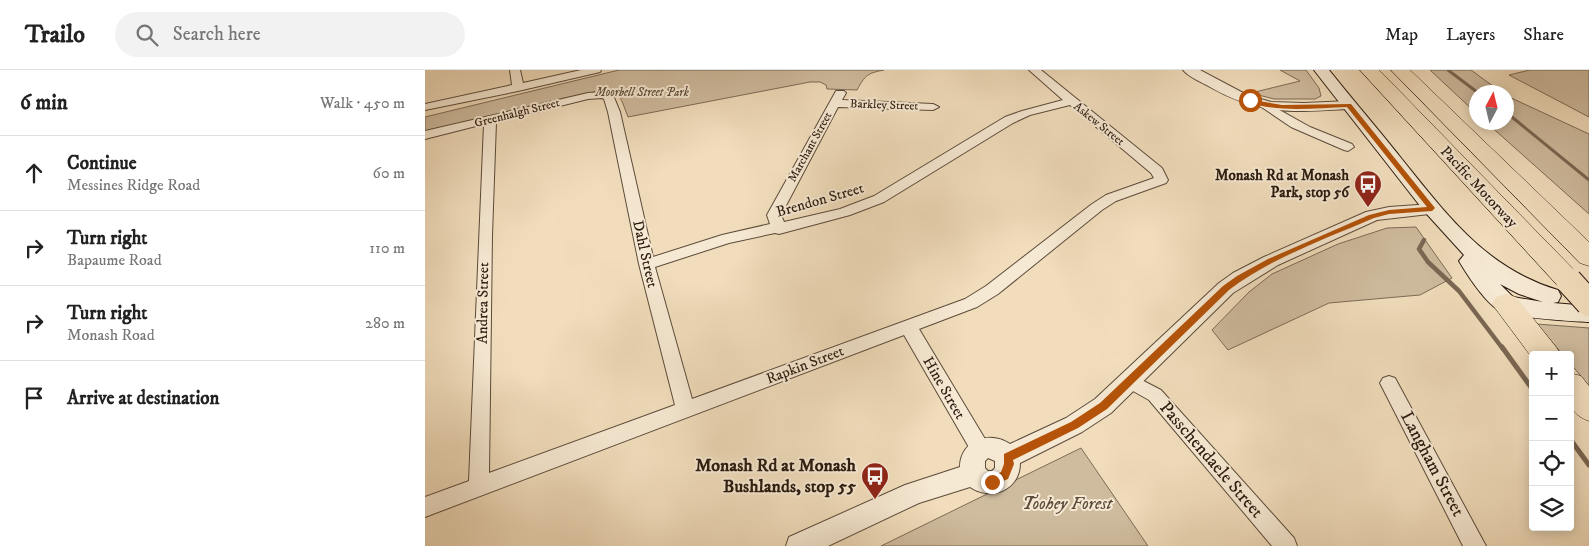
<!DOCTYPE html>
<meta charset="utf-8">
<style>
body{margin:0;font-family:"IM FELL DW Pica",serif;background:#f2f2f2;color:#222}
.controls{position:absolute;right:15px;bottom:15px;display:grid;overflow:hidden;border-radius:5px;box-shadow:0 2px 12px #0003}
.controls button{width:45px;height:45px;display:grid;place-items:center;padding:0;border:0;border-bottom:1px solid #e0e0e0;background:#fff;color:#222;font:25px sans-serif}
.compass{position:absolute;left:1044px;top:15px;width:45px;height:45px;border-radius:50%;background:#fff;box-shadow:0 2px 12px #0003;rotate:7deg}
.stop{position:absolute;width:15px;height:15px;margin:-11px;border:4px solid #b45309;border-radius:50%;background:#fff}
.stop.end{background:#b45309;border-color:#fff;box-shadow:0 1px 5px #0008}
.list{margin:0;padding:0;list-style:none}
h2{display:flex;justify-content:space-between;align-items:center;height:65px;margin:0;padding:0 20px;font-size:21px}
h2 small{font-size:16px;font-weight:400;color:#767676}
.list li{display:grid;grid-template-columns:32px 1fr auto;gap:15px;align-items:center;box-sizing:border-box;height:75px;padding:0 20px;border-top:1px solid #e0e0e0}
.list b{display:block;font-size:19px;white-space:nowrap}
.list p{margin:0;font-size:16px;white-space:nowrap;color:#767676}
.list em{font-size:16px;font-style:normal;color:#767676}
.icon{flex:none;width:28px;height:28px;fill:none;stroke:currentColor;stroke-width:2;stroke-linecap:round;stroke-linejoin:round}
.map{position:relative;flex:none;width:1164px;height:476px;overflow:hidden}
header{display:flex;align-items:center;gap:30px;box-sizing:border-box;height:70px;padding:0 25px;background:#fff;border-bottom:1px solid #e0e0e0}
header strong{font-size:24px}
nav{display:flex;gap:28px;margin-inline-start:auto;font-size:18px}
.search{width:350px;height:45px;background:#f2f2f2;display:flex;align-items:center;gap:12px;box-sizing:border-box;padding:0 18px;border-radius:28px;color:#767676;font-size:19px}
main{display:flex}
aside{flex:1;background:#fff}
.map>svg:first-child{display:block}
</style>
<header>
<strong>Trailo</strong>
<div class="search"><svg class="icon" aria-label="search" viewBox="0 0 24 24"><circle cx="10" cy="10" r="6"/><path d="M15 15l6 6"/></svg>Search here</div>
<nav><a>Map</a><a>Layers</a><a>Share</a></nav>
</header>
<main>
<aside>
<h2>6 min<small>Walk · 450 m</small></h2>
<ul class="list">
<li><svg class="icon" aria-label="ahead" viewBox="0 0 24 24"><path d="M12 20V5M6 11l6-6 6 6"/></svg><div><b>Continue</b><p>Messines Ridge Road</p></div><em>60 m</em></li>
<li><svg class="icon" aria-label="right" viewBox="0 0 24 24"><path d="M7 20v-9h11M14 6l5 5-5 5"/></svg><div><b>Turn right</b><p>Bapaume Road</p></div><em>110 m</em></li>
<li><svg class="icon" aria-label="right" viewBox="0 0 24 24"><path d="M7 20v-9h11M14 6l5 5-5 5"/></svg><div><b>Turn right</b><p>Monash Road</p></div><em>280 m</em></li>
<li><svg class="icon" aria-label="arrive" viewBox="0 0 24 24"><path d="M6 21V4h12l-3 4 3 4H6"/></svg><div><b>Arrive at destination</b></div></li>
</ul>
</aside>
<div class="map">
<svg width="1164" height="476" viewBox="0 0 1164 476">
<rect width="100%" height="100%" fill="#f1ddbc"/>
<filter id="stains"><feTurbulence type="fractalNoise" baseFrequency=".004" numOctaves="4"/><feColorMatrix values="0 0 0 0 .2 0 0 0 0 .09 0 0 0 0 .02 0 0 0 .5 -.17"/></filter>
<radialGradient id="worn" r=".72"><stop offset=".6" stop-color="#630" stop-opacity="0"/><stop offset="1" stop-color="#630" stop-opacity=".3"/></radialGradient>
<g fill="#cfbc9f" stroke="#7d6b57">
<path d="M194,0H459C443,3 440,5 432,20L402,19L401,15L395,12H385L203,47C194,24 196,20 169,22L0,61V47Z"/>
<polygon points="855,0 881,0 894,18 896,26 890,29 849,29 826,23 875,11"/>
<polygon points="1005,0 1046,0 1076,22 1052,22 1051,43"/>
<polygon points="1105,0 1164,0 1164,47 1084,5"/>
<polygon points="1082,26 1164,64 1164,144 1062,53 1082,52"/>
<polygon points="991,157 1027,208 995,225 904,233 803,280 787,260 824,222 847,204 913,174 962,158"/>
<polygon points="1112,254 1164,258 1164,316 1145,293 1145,285 1138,285"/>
<polygon points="656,378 723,476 456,476"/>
</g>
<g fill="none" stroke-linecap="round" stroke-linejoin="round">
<g stroke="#7a6753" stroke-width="3">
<polyline points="1023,0 1052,22"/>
<polyline points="1082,43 1164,110"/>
</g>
<polyline stroke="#7a6753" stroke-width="4.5" points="999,170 994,179 1003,192 1034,221 1078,279"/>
<g stroke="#7a6753" stroke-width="5">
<polyline points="1077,277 1108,320"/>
<polyline points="1145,369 1164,395"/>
</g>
<g stroke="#5c4b3a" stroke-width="2">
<g id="minor">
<polygon points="85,0 95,0 98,13 156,0 176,0 175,2 93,21 0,40 0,34 87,15"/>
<path d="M604,0H616L737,98L743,110L741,113L691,131L677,140L573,224L552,237L494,259L563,374L566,380L563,386L556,389L549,386L479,265L0,447V427L44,411L59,54L0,69V61L163,23L177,22L188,25L195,42L228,187L297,165L345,154L342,145L411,21H419L421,23L417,30L508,34L514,37L508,40L413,37L356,145L359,152L415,139L449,126L580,47L597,41L638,30ZM177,28L179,29L183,42L214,194L250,335L64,403L67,165L71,52L163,29ZM645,35L726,103L729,108L681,125L667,134L561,216L540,229L267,329L230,197L304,173L350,163L354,164L425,145L459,132L588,53L605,45Z"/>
<polygon points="842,33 885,57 927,74 929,77 923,81 919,80 866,57 838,38 836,36"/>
<polygon points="705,304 736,320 869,468 872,476 847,476 724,330 699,316 696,311 699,306"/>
<polygon points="964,306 970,308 1061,476 1038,476 955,313 958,308"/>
</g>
</g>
<g stroke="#5c4b3a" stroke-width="2">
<g id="tertiary">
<path d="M758,0H775L822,25L846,32L879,33L924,31L929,32L931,35L929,38L924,39C868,42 836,46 785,17C776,12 764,7 758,0Z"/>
<path d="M1007,134L1013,135L1016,139L1013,143L952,150L853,195L808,223L686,343L657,362L595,393C595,421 565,431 545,417L494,433L403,476H361L364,467L480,415L535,397C535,370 565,360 585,374L641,348L670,329L794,213L808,203L839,187L941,142L964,137ZM563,388L570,391V398L567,401H563L560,398V391Z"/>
</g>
</g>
<g stroke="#2b1a0f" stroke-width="2">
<path id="secondary" d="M889,0H904C928,30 952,58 976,88C1022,145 1060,198 1133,220L1136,226L1133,232L1128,233L1164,236V252C1147,251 1084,248 1072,239C1058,229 1043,206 1034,191L1039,185L999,141ZM1075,214L1094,224L1118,232L1088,227Z"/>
</g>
<g stroke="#2b1a0f" stroke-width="1">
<g id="motorway">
<polygon points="935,0 954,0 1153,204 1157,211 1153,218 1144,220 1135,218"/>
<polygon points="966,0 985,0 1164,172 1164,196 1155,193"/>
<polygon points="1081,224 1091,227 1131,277 1136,285 1108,285 1108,289 1067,234 1071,227"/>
<path d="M1145,303L1156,306L1164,316V351C1139,342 1145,325 1145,303Z"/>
</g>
</g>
<use href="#minor" fill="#f6e9d3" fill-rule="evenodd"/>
<use href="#tertiary" fill="#f6e9d3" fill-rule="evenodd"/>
<use href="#secondary" fill="#f6e9d3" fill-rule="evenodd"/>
<use href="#motorway" fill="#f1ddbc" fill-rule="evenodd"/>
<g stroke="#2b1a0f" stroke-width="28" stroke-linecap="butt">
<polyline id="motorway-bridge" points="1144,211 1164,233"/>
</g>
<use href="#motorway-bridge" stroke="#f1ddbc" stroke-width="26"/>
</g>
<path fill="#b45309" d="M823,29L857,35L926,34L1010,138L1007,141L964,144L949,148C900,169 846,188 804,220L682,339L653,358L588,390L589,394L583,409L567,416L564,415V408L576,402L579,394V384L646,352L675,333L798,216L812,206L843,189L944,145L964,140L1002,137L922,37C889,38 854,43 823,32Z"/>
<defs>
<g id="bus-pin" transform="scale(1.4375)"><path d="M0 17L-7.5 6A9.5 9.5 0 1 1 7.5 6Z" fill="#8f2418" stroke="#f6e9d3"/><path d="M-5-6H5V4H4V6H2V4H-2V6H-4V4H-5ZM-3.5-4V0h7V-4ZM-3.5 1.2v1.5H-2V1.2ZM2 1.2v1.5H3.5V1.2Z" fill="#fff"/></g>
</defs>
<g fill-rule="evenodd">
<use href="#bus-pin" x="943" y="114"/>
<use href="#bus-pin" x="450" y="406"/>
</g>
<g text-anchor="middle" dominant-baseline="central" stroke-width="4" stroke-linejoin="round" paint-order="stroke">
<g font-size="12" font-style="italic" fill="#5c4b3a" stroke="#f6e9d3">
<text x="217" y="22">Moorbell Street Park</text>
</g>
<g font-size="12" fill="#2b1a0f" stroke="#f6e9d3">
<text transform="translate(459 35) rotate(2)">Barkley Street</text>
<text transform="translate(92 43) rotate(-14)">Greenhalgh Street</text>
<text transform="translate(674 54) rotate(39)">Askew Street</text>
<text transform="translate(385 77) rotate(-61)">Marchant Street</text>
</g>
<g font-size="15" font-weight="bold" fill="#2b1a0f" stroke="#f6e9d3" text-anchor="end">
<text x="924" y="105">Monash Rd at Monash<tspan x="924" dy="17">Park, stop 56</tspan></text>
</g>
<g font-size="15" fill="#2b1a0f" stroke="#f6e9d3">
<text transform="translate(1054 117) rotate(47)">Pacific Motorway</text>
<text transform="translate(395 130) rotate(-16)">Brendon Street</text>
<text transform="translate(220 184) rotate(77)">Dahl Street</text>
<text transform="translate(58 233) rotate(-89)">Andrea Street</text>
<text transform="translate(380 295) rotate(-21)">Rapkin Street</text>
<text transform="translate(519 318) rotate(60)">Hine Street</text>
</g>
<g font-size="18" fill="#2b1a0f" stroke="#f6e9d3">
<text transform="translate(786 390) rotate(49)">Passchendaele Street</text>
<text transform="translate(1007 394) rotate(62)">Langham Street</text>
</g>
<g font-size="18" font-weight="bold" fill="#2b1a0f" stroke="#f6e9d3" text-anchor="end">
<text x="431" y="396">Monash Rd at Monash<tspan x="431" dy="21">Bushlands, stop 55</tspan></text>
</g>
<g font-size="18" font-style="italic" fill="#5c4b3a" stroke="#f6e9d3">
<text x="642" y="434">Toohey Forest</text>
</g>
</g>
<rect width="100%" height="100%" filter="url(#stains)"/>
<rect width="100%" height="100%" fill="url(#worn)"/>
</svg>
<div class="controls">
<button>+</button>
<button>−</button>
<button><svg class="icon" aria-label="locate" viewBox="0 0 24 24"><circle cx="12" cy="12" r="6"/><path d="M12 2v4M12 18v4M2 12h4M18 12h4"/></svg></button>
<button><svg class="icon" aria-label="layers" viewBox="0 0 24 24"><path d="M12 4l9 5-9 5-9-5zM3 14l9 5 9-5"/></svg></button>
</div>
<svg class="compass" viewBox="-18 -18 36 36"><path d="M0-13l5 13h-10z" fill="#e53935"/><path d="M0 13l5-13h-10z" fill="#767676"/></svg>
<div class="stop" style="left:825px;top:30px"></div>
<div class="stop end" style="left:567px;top:412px"></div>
</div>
</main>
